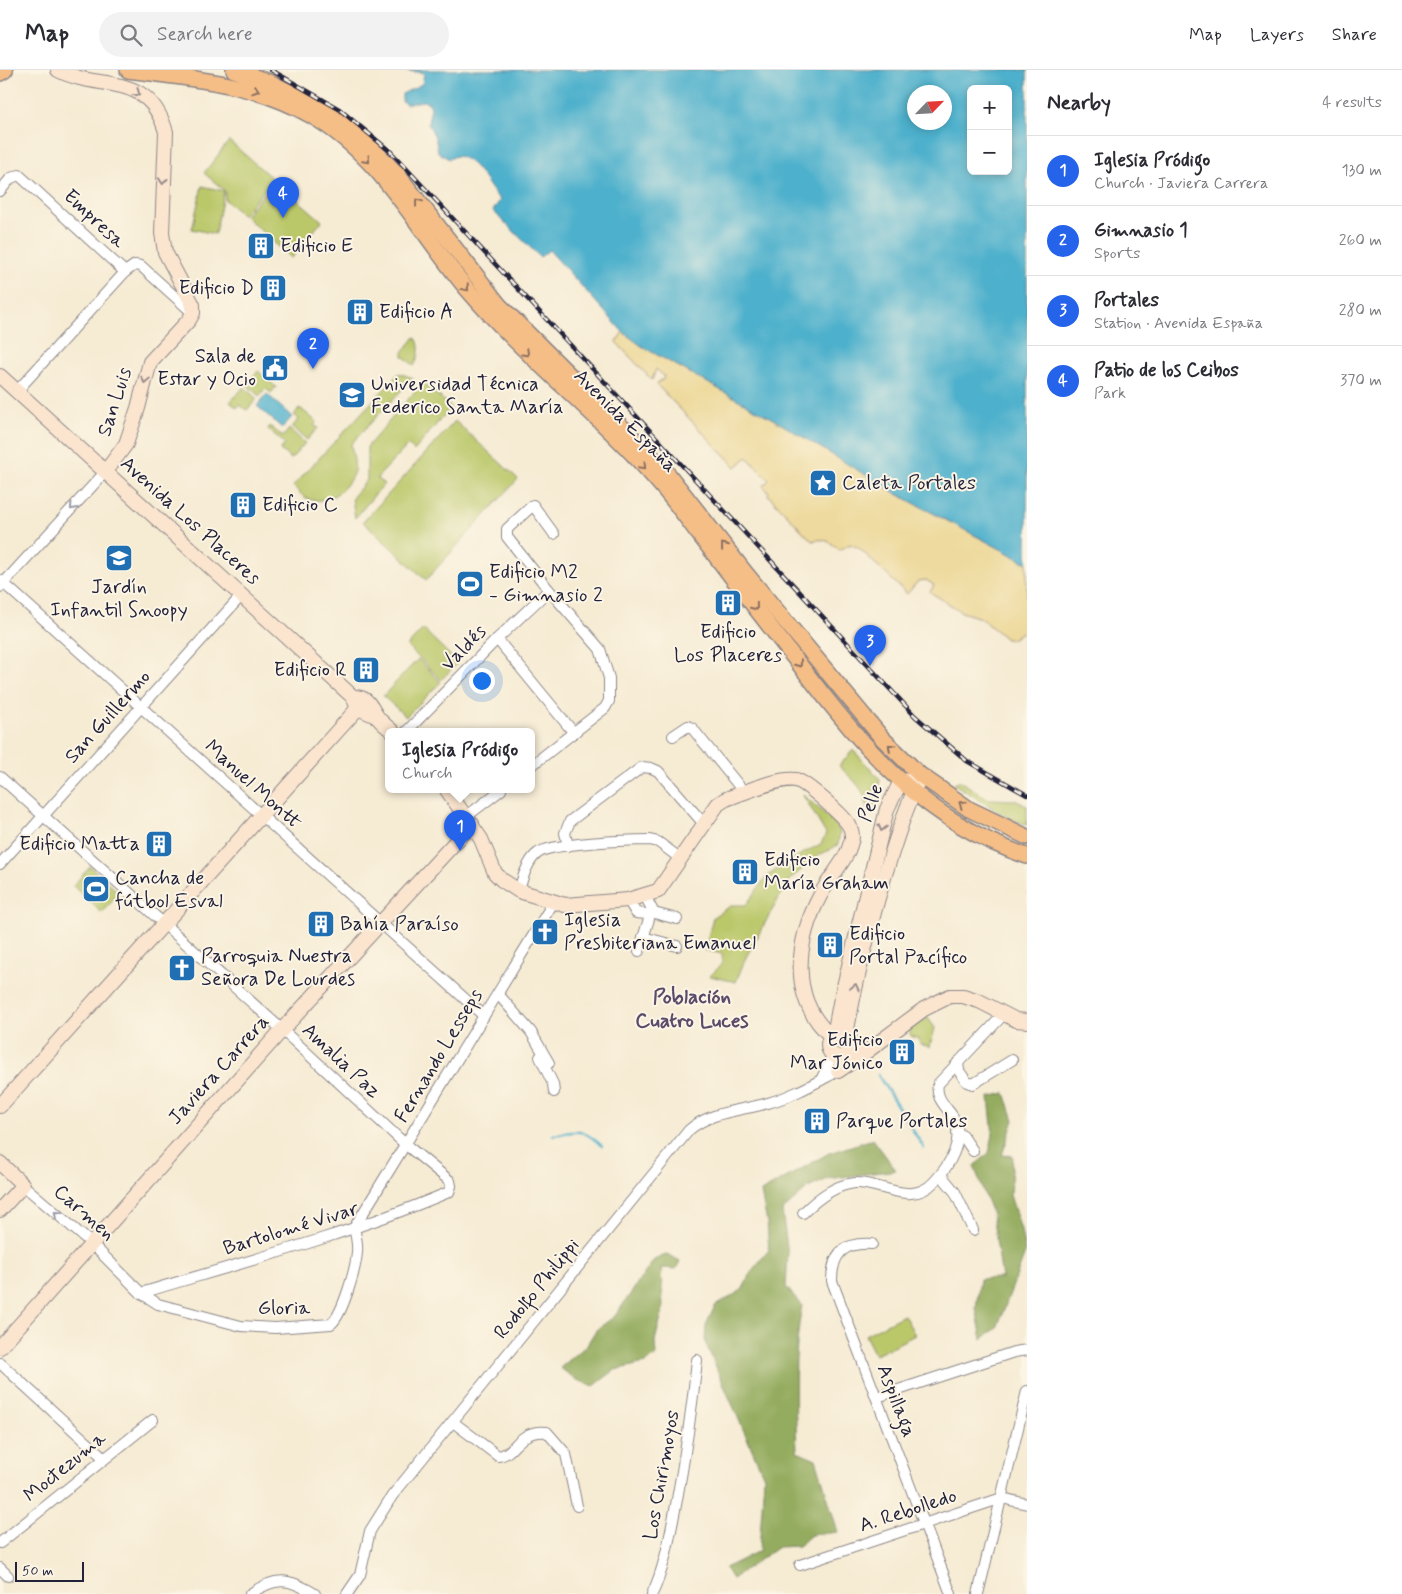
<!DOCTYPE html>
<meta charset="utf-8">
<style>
body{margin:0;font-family:Mynerve,sans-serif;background:#f2f2f3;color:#2b2b33}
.controls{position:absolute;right:15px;top:15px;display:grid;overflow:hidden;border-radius:8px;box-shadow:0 2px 8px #0003}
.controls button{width:45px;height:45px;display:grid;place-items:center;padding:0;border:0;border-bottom:1px solid #e1e1e2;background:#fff;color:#2b2b33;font:25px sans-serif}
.compass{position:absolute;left:907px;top:15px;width:45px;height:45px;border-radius:50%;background:#fff;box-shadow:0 2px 8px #0003;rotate:65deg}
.scale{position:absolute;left:15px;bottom:12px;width:69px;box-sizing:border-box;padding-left:5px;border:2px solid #22223b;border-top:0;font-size:14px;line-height:18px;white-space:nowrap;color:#22223b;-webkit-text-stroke:4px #fcf5e5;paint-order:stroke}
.you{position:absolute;left:481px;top:610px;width:18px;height:18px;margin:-12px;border:4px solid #fff;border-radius:50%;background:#1a73e8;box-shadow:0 0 0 8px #1a73e833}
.badge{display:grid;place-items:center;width:32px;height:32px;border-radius:50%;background:#2563eb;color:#fff;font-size:16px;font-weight:700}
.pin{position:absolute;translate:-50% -41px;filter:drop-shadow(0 1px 2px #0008)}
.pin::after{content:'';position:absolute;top:26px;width:18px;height:15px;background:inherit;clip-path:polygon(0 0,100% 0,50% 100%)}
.popup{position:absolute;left:385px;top:658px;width:150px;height:65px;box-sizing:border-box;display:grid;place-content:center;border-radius:8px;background:#fff;filter:drop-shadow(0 1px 4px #0005);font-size:16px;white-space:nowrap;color:#7c7c81}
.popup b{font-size:19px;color:#2b2b33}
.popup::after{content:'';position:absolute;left:50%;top:100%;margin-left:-10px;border:10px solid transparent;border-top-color:#fff}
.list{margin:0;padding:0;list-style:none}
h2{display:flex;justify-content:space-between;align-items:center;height:65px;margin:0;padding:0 20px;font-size:21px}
h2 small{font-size:16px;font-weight:400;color:#7c7c81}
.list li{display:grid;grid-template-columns:32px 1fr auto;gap:15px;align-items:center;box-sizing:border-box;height:70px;padding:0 20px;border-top:1px solid #e1e1e2}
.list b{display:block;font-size:19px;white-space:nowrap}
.list p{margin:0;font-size:16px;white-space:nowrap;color:#7c7c81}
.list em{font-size:16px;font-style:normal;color:#7c7c81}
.icon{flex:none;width:28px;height:28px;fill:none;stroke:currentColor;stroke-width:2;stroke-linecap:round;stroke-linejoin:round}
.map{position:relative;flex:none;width:1027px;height:1524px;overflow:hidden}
header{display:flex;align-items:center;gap:30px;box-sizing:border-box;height:70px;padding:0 25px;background:#fff;border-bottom:1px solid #e1e1e2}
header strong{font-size:24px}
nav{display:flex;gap:28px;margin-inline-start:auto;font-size:18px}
.search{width:350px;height:45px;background:#f2f2f3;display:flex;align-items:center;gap:12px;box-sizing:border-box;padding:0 18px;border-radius:28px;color:#7c7c81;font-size:19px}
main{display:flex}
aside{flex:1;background:#fff}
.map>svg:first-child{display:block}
</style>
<header>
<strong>Map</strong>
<div class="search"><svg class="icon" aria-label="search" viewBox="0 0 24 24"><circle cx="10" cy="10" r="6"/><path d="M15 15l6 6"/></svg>Search here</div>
<nav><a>Map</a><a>Layers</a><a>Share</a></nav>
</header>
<main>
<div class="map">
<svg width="1027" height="1524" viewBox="0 0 1027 1524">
<rect width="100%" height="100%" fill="#fcf5e5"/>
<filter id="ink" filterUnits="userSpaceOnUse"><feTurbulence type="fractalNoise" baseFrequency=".02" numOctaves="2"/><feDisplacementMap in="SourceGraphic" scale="10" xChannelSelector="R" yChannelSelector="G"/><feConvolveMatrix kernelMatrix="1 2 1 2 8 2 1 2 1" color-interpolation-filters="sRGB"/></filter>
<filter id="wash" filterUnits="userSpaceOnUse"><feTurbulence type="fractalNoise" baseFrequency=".0096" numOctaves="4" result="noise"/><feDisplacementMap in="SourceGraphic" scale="20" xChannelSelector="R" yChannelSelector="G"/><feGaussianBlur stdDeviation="1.12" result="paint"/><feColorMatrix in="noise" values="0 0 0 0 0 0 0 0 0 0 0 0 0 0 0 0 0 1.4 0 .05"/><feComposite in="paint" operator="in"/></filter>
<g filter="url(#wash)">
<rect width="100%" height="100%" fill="#f6ebd3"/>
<g fill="#bbc86a" stroke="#6e7552">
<polygon points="229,71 273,109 243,145 225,130 225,121 204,103"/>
<polygon points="275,110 322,151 291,188 245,146"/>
<polygon points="202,116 224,121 215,164 192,159"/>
<path d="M415,267C422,275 419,287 414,296L403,286V282Z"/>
<polygon points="258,301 276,317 271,323 266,319 259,326 246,314"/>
<path d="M399,303L413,308L351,374C352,382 356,394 354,401C348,420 327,435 308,429C303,427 297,420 293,416Z"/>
<polygon points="423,312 451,337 414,381 408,375 377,408 384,414 355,448 352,428 367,410 367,377"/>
<polygon points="244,317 257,329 247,340 240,335 237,338 230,332"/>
<polygon points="300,338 317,352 314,355 318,358 307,370 292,357 299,349 294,345"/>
<polygon points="455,351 518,409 426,510 363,452"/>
<polygon points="270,356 283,367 289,359 305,373 291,389 280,380 285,374 268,359"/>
<polygon points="423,559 458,593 441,610 407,576"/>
<polygon points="418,589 441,612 406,647 383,626"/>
<path d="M853,680L880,709L876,740L866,737C867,719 850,708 839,696Z"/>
<polygon points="960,711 989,729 1015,730 1027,736 1027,755 1005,746 954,714"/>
<polygon points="803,725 833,751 840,761 838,775 818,786 789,810 746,887 736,912 710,906 722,894 722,884 705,880 713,847 732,835 746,835 766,807 790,790 821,774 826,764"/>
<polygon points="90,796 119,823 102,843 73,816"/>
<polygon points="928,948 935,958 930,977 920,974 919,969 911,966 908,959"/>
<polygon points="904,1245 915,1265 875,1285 865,1265"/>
</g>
<g fill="#94ac5e" stroke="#5b674c">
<polygon points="1005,1023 1014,1050 1002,1085 1013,1086 1010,1125 1021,1160 1025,1183 997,1258 982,1269 976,1238 980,1209 1002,1208 992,1144 974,1096 989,1083 993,1065 989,1027"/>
<path d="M873,1069L896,1100L828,1109L808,1118L782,1141L788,1184L786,1217L802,1235C793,1284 795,1332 797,1381L816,1389L838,1462L811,1465L798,1476L778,1477L732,1509L725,1498L759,1481L764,1407L705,1272L706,1255L715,1236L742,1220L754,1198L769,1180L767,1153L761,1122L829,1083Z"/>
<polygon points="668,1184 680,1191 676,1199 661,1198 663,1239 655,1271 656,1286 645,1293 615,1300 594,1316 577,1310 560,1298 586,1276 596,1260 615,1246 654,1190"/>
</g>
<path fill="#eeda9e" stroke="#887e6c" d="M623,262L643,277L773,349L897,424L1027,493V558L1012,569H1006L981,548L962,542L930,522L934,515L926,510L918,511L907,524L859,478L850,474L840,480C830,472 825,467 812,471L768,425L769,422L763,416L769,410L747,387L736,397L657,315L660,310L662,311L664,306L656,299L652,310L616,272Z"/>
<g fill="#4db0cc" stroke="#386984" fill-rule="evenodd">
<path d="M401,0H1027V493L897,424L773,349L643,277L623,262L549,180L540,187L493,141L500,130C487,116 476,88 456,86L449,89L438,82L435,67L428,53L431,38L429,33L423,31L406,34L402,31V24L422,14L424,3ZM971,19H1008V101H971ZM914,22H944V52H914Z"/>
<polygon points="267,324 292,347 282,358 257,336"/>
</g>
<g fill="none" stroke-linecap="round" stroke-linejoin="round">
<g stroke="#4db0cc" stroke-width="2.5">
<polyline points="878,1005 924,1078"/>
<path d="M553,1065C579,1061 581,1057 602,1076"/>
</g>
</g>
</g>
<g filter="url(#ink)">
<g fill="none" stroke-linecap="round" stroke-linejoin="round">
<g stroke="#8c8687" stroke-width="12">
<g id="street">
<polyline points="0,121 11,108 19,105 125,202"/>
<polyline points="17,321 125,202 135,195 141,196 193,243"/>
<polyline points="0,510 484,946"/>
<polyline points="0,517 106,401"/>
<polyline points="497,569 574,663"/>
<polyline points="406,662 497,569 549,520"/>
<polyline points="673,666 688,656 692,658 744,722"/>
<polyline points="531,696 605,638 609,631 609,608 600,579 549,520 507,467 507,459 533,435 554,464"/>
<path d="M0,707L278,956L405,1074L450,1111L451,1116L449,1122C350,1164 245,1192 141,1223"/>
<polyline points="467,746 501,720"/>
<polyline points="568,776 565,763 570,751 642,697 651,698 658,701 704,754"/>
<polyline points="0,794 242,525"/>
<path d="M519,821C522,809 528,790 538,783C551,773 631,770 650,770L658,772L681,789"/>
<polyline points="645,826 654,843 677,849"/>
<polyline points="628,830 636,843 646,844 649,849 639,881"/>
<polyline points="643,867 677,876"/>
<polyline points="498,924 531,962 549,993"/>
<polyline points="540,987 553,1014 554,1022"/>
<polyline points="958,992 959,1001 967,1012 973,1014 1012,990"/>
<polyline points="821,1010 833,984"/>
<polyline points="957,1063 963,1066 973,1081"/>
<polyline points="941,1105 955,1122 973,1160"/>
<path d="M23,1115L91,1173L141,1223L158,1234L241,1256L275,1258L331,1254C343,1244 356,1198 357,1182C358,1174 356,1166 354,1158L553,833"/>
<path d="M803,1143C817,1129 834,1115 855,1113C881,1112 911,1137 934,1112C949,1096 966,1070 953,1047C946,1036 935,1028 938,1014L1004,944"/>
<path d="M872,1174C843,1172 832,1184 832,1211L951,1524"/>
<polyline points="0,1293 104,1388"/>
<polyline points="877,1327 1014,1282 1027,1280"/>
<path d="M453,1352L498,1386C515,1385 517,1359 547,1362L566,1384L577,1436"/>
<polyline points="0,1473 153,1350"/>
<polyline points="800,1495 1002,1428 1027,1434"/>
<polyline points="0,1498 8,1506"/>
<path d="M250,1524C276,1506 289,1508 315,1524"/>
<path d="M347,1524L360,1505L370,1461L392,1426L689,1060C711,1041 741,1041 768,1033C793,1026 815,1013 838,1001L839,995"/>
<path d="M652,1524C665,1497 670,1465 676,1435C685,1387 692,1339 697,1290"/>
<polyline points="978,1524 1027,1321"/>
</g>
</g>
<g stroke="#8c8687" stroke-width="16">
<g id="secondary">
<path d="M58,0C100,22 148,0 166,62L162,163L165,182L193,235V243L189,250L150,292L138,338L126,374L106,401"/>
<polyline points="0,306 353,627 358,638 376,646"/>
<path d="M353,627C368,627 369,634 376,645C380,652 388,657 393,662"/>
<path d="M447,720L481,769L495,803L502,810L519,821L565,835L628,830L658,821L718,734L726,729C743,723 779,707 796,710C807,713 845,747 850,757C852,762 853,767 851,772C846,792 830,806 821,824C796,870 788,929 832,967"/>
<circle cx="840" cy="975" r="12"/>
<polyline points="834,965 840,933 887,739 900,713 920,705"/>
<path d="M846,965C859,892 879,819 903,749C907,737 913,725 917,713"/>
<polyline points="845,985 862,985 924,939 950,926 963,926 979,931 1016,950 1027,951"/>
<polyline points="838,1001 862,985"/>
<polyline points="0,1036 358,638"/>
<polyline points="0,1093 23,1115 0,1140"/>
<polyline points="0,1277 282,960 472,754"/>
</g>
</g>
<g stroke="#8c8687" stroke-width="18">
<g id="primary">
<path d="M128,0C193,9 254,12 312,46C382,86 418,161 468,220C527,289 600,344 659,413C677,433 692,456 709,477C740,518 771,558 803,599C866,681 926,752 1027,786"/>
<polyline points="234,0 269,12 304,29 337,49 369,75 398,105 499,235 664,399 747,505 882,668 920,705 969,739 1027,767"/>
<polyline points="0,3 5,0"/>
</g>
</g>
<use href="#street" stroke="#fff" stroke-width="10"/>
<use href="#secondary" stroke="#fbe5cf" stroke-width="14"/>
<use href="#primary" stroke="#f6be87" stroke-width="15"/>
<g stroke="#22223b" stroke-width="4.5">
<polyline id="rail" points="271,0 339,39 391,82 915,646 967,691 1027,725"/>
</g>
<use href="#rail" stroke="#fcf5e5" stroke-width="2.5" stroke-dasharray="8" stroke-linecap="butt"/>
</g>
<defs><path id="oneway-chevron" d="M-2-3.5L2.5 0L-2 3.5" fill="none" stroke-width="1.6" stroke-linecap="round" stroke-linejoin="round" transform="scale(1.25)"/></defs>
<g stroke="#8c7061">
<use href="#oneway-chevron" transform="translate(256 20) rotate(18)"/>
<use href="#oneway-chevron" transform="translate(367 90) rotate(47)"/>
<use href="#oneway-chevron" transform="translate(418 132) rotate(-127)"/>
<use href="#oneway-chevron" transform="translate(466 218) rotate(50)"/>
<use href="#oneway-chevron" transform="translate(526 283) rotate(44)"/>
<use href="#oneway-chevron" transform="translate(643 396) rotate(47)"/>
<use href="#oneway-chevron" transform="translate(724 476) rotate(-128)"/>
<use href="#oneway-chevron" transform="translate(755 537) rotate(52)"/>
<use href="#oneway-chevron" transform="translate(799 594) rotate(52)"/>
<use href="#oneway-chevron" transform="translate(891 677) rotate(-137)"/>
<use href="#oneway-chevron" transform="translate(962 734) rotate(-145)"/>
</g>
<g stroke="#998d8c">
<use href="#oneway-chevron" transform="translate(137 23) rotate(35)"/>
<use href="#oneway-chevron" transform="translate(163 111) rotate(94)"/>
<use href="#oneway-chevron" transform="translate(145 310) rotate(102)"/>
<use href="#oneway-chevron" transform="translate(882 758) rotate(104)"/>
<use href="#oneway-chevron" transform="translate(855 917) rotate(-77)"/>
</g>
<g stroke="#9c9ca7">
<use href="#oneway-chevron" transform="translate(73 437) rotate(132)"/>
<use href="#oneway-chevron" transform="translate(57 1144) rotate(-139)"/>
</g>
</g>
<defs>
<g id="building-square" transform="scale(1.4375)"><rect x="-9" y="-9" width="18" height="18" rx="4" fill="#1f6fb2" stroke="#fcf5e5"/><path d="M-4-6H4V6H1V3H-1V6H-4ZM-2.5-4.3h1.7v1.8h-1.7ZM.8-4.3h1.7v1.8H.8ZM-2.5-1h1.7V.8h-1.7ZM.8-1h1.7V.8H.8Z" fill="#fff"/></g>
<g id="civic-square" transform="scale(1.4375)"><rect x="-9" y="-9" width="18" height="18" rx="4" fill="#1f6fb2" stroke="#fcf5e5"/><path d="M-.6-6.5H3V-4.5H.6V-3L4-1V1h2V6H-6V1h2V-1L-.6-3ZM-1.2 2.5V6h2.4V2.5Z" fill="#fff"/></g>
<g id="university-square" transform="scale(1.4375)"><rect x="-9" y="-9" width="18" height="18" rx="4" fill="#1f6fb2" stroke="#fcf5e5"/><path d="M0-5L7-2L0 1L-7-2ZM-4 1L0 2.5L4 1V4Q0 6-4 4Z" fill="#fff"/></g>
<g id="sight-square" transform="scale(1.4375)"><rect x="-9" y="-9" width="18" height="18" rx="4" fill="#1f6fb2" stroke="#fcf5e5"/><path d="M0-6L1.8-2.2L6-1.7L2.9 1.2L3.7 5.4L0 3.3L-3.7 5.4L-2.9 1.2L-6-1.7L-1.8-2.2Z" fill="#fff"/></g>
<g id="school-square" transform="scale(1.4375)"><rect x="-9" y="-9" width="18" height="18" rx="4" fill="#1f6fb2" stroke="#fcf5e5"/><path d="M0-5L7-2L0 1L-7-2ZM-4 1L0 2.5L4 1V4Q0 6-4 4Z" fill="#fff"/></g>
<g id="stadium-square" transform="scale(1.4375)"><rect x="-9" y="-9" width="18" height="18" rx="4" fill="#1f6fb2" stroke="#fcf5e5"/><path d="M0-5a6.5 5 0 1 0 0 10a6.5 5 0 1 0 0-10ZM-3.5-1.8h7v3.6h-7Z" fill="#fff"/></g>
<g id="church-square" transform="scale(1.4375)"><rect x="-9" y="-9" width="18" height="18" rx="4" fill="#1f6fb2" stroke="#fcf5e5"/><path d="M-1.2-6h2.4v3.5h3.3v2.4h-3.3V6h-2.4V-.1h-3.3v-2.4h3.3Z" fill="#fff"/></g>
</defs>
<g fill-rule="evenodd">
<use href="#building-square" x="261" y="176"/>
<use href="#building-square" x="273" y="218"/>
<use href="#building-square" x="360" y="242"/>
<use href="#civic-square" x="275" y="298"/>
<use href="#university-square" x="352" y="325"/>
<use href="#sight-square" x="823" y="413"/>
<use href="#building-square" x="243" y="435"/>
<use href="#school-square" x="119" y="488"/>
<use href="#stadium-square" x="470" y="514"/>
<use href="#building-square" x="728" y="533"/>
<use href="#building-square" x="366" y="600"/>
<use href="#building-square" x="159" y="774"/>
<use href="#building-square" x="745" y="802"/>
<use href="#stadium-square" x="96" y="819"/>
<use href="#building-square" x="321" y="854"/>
<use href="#church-square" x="545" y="862"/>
<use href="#building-square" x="830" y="875"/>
<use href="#church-square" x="182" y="898"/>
<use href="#building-square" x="902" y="982"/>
<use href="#building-square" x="817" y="1051"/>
</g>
<g text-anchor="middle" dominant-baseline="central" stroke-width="4" stroke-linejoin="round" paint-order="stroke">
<g font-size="20" fill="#22223b" stroke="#fcf5e5">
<text transform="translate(94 149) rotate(43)">Empresa</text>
<text transform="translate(115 332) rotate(-72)">San Luis</text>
<text transform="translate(625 351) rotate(45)">Avenida España</text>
<text transform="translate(190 451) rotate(42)">Avenida Los Placeres</text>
<text transform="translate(464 578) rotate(-46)">Valdés</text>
<text transform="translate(108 647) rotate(-48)">San Guillermo</text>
<text transform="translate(253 715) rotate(42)">Manuel Montt</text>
<text transform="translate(871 733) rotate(-70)">Pelle</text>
<text transform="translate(439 986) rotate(-59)">Fernando Lesseps</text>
<text transform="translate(341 991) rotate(43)">Amalia Paz</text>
<text transform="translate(219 1000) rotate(-48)">Javiera Carrera</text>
<text transform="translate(84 1143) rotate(41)">Carmen</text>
<text transform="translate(291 1159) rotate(-17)">Bartolomé Vivar</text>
<text transform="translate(537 1219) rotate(-51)">Rodolfo Philippi</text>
<text x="284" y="1238">Gloria</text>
<text transform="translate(896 1331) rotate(69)">Aspillaga</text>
<text transform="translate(65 1397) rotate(-39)">Moctezuma</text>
<text transform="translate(662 1405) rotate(-80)">Los Chirimoyos</text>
<text transform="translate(908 1441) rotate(-18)">A. Rebolledo</text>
</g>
<g font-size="20" fill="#22223b" stroke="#fcf5e5" text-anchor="start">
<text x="280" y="176">Edificio E</text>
<text x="254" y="218" text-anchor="end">Edificio D</text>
<text x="379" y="242">Edificio A</text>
<text x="256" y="286" text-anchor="end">Sala de<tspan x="256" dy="23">Estar y Ocio</tspan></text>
<text x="371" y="314">Universidad Técnica<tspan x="371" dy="23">Federico Santa María</tspan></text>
<text x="842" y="413">Caleta Portales</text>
<text x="262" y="435">Edificio C</text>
<text x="489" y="502">Edificio M2<tspan x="489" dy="23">- Gimnasio 2</tspan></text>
<text x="119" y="517" text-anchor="middle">Jardín<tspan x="119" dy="23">Infantil Snoopy</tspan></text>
<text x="728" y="562" text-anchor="middle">Edificio<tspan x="728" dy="23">Los Placeres</tspan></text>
<text x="347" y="600" text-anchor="end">Edificio R</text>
<text x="140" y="774" text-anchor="end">Edificio Matta</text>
<text x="764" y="790">Edificio<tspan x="764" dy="23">María Graham</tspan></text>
<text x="115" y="808">Cancha de<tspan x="115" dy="23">fútbol Esval</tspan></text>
<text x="564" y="850">Iglesia<tspan x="564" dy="23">Presbiteriana Emanuel</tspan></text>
<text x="340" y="854">Bahía Paraíso</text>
<text x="849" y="864">Edificio<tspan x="849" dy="23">Portal Pacífico</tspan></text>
<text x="201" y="886">Parroquia Nuestra<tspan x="201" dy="23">Señora De Lourdes</tspan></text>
<text x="883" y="970" text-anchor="end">Edificio<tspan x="883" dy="23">Mar Jónico</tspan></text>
<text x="836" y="1051">Parque Portales</text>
</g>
<g font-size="21" font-weight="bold" fill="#5b4b6a" stroke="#fcf5e5">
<text x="692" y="927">Población<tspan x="692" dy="24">Cuatro Luces</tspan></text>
</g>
</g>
</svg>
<div class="controls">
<button>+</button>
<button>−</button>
</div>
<svg class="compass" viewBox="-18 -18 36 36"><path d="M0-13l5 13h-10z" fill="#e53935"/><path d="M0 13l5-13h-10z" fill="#7c7c81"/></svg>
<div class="scale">50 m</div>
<div class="you"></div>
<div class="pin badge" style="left:460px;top:781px">1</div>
<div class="popup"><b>Iglesia Pródigo</b>Church</div>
<div class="pin badge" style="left:313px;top:299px">2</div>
<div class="pin badge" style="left:870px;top:596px">3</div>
<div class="pin badge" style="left:283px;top:148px">4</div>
</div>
<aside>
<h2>Nearby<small>4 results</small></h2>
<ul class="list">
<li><span class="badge">1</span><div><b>Iglesia Pródigo</b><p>Church · Javiera Carrera</p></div><em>130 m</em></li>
<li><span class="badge">2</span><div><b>Gimnasio 1</b><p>Sports</p></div><em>260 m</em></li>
<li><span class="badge">3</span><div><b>Portales</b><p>Station · Avenida España</p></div><em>280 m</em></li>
<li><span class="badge">4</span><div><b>Patio de los Ceibos</b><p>Park</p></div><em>370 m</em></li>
</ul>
</aside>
</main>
